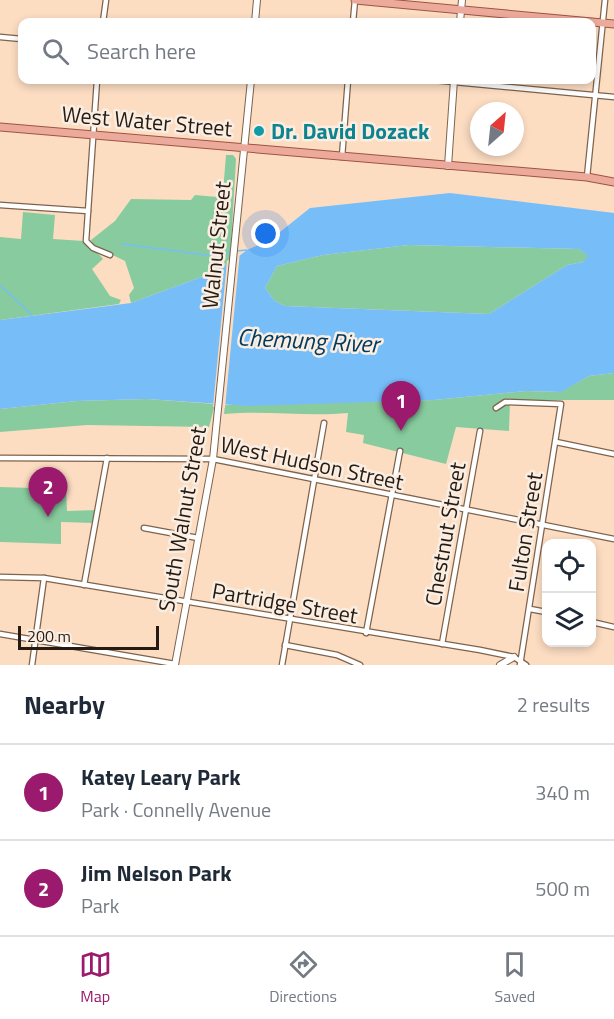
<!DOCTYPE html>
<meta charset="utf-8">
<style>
body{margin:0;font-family:"Titillium Web",sans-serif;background:#f6f6f7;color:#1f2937}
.controls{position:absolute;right:18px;bottom:18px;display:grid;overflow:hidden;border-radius:12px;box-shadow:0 3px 9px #0003}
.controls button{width:54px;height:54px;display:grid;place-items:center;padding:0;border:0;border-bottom:2px solid #e0e1e3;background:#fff;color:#1f2937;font:30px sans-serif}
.compass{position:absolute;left:470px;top:102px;width:54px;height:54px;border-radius:50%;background:#fff;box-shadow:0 3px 9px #0003;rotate:27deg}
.scale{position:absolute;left:18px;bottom:15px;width:141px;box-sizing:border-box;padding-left:6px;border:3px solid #261b12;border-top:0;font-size:16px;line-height:21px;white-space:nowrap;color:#261b12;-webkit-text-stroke:4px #faeee3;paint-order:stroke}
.you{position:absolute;left:266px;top:234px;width:21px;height:21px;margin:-15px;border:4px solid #fff;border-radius:50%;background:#1a73e8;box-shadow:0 0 0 9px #1a73e833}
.badge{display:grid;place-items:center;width:39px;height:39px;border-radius:50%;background:#9c1a6e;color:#fff;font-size:20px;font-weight:700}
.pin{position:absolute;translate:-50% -50px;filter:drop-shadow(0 2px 3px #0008)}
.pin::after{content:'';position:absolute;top:32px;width:21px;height:18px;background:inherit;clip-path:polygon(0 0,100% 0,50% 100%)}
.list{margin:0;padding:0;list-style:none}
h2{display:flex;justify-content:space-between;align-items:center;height:78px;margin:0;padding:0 24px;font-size:26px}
h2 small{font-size:20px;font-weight:400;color:#747a83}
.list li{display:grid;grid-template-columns:39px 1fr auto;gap:18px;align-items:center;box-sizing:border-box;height:96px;padding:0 24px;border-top:2px solid #e0e1e3}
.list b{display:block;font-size:22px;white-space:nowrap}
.list p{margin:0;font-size:20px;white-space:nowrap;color:#747a83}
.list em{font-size:20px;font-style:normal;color:#747a83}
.icon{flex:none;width:33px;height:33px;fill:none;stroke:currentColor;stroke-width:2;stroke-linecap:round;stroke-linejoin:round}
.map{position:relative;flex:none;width:614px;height:665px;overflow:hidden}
.search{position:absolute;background:#fff;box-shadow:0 3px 9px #0003;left:18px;right:18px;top:18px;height:66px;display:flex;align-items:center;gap:15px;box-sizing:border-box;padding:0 21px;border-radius:12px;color:#747a83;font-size:22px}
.sheet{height:270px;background:#fff}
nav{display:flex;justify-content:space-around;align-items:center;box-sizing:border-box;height:84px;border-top:2px solid #e0e1e3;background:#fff;font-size:16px;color:#747a83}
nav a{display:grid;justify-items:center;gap:3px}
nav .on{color:#9c1a6e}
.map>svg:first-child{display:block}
</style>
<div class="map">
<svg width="614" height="665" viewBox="0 0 614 665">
<rect width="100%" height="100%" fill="#fcddc2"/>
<g fill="#88cb9e">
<polygon points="226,155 233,155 236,159 230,263 204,276 131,303 129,295 134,288 125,261 94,246 91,240 115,221 131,199 191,200 195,195 217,197 219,193 223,192"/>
<path d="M23,212L55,215L53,239L84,241C89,249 97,251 103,259L92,269L110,296L121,300L119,304L0,320V237L21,239Z"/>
<polygon points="409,245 579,249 589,256 583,262 567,265 489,314 285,306 275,301 265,288 277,266 323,255"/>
<path d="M614,373V400H510L509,431L456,427L446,464L363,443L364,435L346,432L348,413C307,417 266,410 224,414L225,405L434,400L526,391L560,392L589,376Z"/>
<polygon points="147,399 215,404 209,427 87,425 0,432 0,409 77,401"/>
<polygon points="0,487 66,489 67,511 97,510 95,523 61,522 61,544 0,542"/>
</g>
<path fill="#77bef9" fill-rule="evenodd" d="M450,193L614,213V373L589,376L561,392L526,391L434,400L249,406L147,399L77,401L0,409V320L131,303L204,276L230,263L247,250L270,240L310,208ZM409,245L579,249L588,256L583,262L567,265L489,314L285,306L275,301L265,288L277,266L323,255Z"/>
<polygon fill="#fcddc2" points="240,251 225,408 213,407 227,261"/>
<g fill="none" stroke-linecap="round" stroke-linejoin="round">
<g stroke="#77bef9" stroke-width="1.5">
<polyline points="122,244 207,255 231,252"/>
<polyline points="236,251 247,250"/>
<polyline points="0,285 32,315"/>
</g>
<g stroke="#7e634c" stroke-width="7">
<g id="street">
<polyline points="103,22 106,0"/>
<polyline points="353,22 355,0"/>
<polyline points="0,37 22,39"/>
<polyline points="97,80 86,241 93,248 110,255"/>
<polyline points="433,80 614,97"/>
<polyline points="342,157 348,80"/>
<polyline points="587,177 605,0"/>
<polyline points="0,205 88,211"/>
<polyline points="496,408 505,402 561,404 520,665"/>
<polyline points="556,442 614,454"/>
<polyline points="0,458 213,459 614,539"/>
<polyline points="144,528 198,538"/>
<polyline points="0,577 44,578 480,650 514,657 526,665"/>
<polyline points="84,585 107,458"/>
<polyline points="530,609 546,612"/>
<polyline points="592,622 614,627"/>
<polyline points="366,633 400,451"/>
<polyline points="0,634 175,664"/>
<polyline points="442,644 480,431"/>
<polyline points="285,645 337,655 360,665"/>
<polyline points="32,665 44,578"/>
<polyline points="282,665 324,423"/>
</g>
</g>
<g stroke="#7e634c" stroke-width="8">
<g id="secondary">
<polyline points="255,22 257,0"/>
<polyline points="460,22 462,0"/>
<polyline points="448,166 454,80"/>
<polyline points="175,665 213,459 251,80"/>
<polyline points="500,665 514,657"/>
</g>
</g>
<g stroke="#9f5341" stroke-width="9">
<g id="primary">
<polyline points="355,0 614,24"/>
<polyline points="0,127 587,177 614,182"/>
</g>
</g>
<use href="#street" stroke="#fff" stroke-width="4.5"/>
<use href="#secondary" stroke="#fff" stroke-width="6"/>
<use href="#primary" stroke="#ecaa9c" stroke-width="7"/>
</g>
<circle fill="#0f9aa8" stroke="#faeee3" stroke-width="2" cx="259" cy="131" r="6"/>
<g text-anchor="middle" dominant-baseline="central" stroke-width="5" stroke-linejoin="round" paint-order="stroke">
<g font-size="22" fill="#261b12" stroke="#faeee3">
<text transform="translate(147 121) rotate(5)">West Water Street</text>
<text transform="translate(216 245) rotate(-84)">Walnut Street</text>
<text transform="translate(312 463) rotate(12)">West Hudson Street</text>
<text transform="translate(182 519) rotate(-80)">South Walnut Street</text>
<text transform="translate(525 532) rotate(-81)">Fulton Street</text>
<text transform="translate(445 534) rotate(-80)">Chestnut Street</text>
<text transform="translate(285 603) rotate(10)">Partridge Street</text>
</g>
<g font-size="22" font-weight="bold" fill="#0d838f" stroke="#faeee3" text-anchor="start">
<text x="271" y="131">Dr. David Dozack</text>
</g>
<g font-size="24" font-style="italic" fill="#003a5f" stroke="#faeee3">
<text transform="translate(308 340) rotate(3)">Chemung River</text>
</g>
</g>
</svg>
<div class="controls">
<button><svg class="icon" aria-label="locate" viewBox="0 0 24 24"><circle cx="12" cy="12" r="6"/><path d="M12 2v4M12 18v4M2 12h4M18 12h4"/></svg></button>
<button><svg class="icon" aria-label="layers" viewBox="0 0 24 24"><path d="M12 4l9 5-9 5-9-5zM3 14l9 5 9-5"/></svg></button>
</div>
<svg class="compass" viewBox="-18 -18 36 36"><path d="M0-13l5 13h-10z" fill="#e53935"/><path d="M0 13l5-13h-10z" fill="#747a83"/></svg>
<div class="scale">200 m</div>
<div class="you"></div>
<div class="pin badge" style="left:401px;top:431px">1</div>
<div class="pin badge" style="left:48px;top:517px">2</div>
<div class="search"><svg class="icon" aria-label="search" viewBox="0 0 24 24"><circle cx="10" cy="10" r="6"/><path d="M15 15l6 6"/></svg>Search here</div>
</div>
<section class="sheet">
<h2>Nearby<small>2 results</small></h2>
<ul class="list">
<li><span class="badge">1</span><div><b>Katey Leary Park</b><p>Park · Connelly Avenue</p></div><em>340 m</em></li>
<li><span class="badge">2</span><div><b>Jim Nelson Park</b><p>Park</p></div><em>500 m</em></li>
</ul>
</section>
<nav>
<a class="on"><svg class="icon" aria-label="map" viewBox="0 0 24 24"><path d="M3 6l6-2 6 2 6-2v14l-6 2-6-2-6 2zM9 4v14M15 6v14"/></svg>Map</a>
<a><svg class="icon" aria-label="directions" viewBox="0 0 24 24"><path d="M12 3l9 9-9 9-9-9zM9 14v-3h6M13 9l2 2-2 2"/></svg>Directions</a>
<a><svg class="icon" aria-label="saved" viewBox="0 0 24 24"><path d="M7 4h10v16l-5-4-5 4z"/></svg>Saved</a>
</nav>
